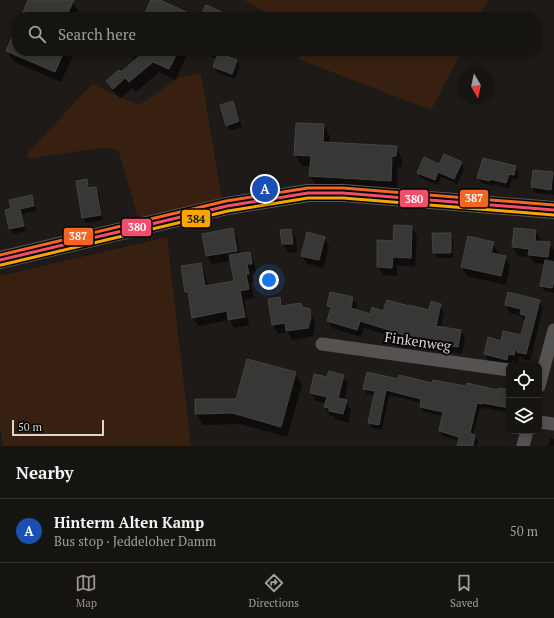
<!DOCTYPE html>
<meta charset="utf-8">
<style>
body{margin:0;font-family:"PT Serif",serif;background:#1f1d1a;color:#f1f3f6}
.controls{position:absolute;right:12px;bottom:12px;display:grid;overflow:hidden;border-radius:8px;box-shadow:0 2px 6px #0003}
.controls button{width:36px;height:36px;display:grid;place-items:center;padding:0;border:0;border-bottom:1px solid #353331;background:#161411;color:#f1f3f6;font:20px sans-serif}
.compass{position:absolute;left:458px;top:68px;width:36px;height:36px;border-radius:50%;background:#161411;box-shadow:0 2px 6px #0003;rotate:171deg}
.scale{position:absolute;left:12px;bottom:10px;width:92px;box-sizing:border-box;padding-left:4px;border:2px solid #dad5d3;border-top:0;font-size:11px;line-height:14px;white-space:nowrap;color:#dad5d3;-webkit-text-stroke:3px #070504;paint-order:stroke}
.you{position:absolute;left:269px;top:280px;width:14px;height:14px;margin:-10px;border:3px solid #fff;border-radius:50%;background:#1a73e8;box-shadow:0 0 0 6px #1a73e833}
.badge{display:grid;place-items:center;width:26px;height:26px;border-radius:50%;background:#989491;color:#fff;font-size:13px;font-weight:700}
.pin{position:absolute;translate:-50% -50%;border:2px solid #fff;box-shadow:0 1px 4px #0006}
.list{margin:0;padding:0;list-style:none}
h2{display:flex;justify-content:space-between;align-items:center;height:52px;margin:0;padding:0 16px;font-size:17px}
h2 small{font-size:13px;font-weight:400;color:#9e9e9f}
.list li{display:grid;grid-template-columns:26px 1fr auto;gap:12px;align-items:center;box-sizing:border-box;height:64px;padding:0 16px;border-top:1px solid #353331}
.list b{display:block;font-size:15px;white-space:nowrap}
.list p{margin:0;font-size:13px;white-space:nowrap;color:#9e9e9f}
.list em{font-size:13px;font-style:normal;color:#9e9e9f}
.icon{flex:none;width:22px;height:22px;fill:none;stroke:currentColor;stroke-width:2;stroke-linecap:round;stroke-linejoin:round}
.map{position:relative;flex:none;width:554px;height:446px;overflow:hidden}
.search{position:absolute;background:#161411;box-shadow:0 2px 6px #0003;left:12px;right:12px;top:12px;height:44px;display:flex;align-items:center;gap:10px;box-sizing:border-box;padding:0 14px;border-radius:16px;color:#9e9e9f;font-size:15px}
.sheet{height:116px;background:#161411}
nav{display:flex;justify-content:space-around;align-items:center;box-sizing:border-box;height:56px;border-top:1px solid #353331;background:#161411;font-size:11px;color:#9e9e9f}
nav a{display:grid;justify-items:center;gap:2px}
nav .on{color:#989491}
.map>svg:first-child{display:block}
</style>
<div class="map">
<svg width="554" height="446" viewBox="0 0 554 446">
<rect width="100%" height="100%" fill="#1d1a17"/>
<g fill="#382011">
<polygon points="244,0 488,0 479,17 275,17"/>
<polygon points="301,51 462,51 431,110 298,59"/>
<polygon points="201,73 222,200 138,218 118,149 100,148 28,159 27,154 92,84 139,105 180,77"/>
<polygon points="167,237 191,446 3,446 0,426 0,276"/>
</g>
<g fill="#0007">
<polygon points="31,0 70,0 73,1 79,13 77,17 23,17"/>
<polygon points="17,30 17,51 75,51 61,82 14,62 7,51"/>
<polygon points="129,51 189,51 175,80 159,72 136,92 132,88 120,99 114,92 108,81 121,73 135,61"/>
<polygon points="201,51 222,51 220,55 236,61 240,66 235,79 218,73 214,67 217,59"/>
<polygon points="232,102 236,107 242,127 230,131 227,125"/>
<polygon points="324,125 330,137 330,144 396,147 402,159 402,167 398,167 397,192 317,187 310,176 311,166 302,166 295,155"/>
<polygon points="484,159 516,167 519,173 517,180 512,179 509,189 493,184 493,186 482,183 478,178"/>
<polygon points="461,163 464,169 457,184 441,177 438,185 421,178 418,173 440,165"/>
<polygon points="552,173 554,176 554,195 535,193 532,187"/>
<polygon points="86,180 90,189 96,188 99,193 103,220 86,223 83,218 77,182"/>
<polygon points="31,196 34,201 36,211 22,214 26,231 13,234 10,229 12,209"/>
<polygon points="412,227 417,236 415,267 397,265 397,276 383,275 378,267 394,242"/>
<polygon points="232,229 237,237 240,255 249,253 254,262 256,272 252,273 253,282 251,283 254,298 244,300 249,325 234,328 230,320 198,326 193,317 190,299 186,292 200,264 205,273 208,287 235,282 231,261 212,264 207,256 203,235"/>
<polygon points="291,230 296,238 297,252 288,253 283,244 281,231"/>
<polygon points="536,231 541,240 540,242 549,243 554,251 553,263 554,263 554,293 544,291 541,285 545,264 534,263 530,257 518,256 513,247"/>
<polygon points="450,234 453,240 453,258 437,258 434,252"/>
<polygon points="469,237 493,243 498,252 497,255 505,257 510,265 506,285 467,276 462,267"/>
<polygon points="324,238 329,246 324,268 307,264 302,255"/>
<polygon points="509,294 539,301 543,308 530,361 523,359 520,355 518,362 512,361 511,365 489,362 485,354 501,342 522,337 525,322 521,316 510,313 506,305"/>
<polygon points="279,298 284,307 309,310 314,319 315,325 313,336 292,340 288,332 278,334 273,325 269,300"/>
<polygon points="353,298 357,305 355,311 371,315 384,312 430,311 440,305 444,312 441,327 461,331 465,338 462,354 429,349 406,343 404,340 364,328 361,337 332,328 328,321 331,311 328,306"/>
<polygon points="295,373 302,385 287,437 240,424 203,425 196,414 196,400 236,400"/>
<polygon points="343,376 348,384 344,401 346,401 351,410 348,423 335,419 333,416 330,416 325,407 326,404 316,401 311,393 328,379"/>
<polygon points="399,380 499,392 509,391 509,413 486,408 485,409 480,408 473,435 475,436 478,441 477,446 458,446 459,441 443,436 440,431 443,416 424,412 421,407 422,403 389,395 382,430 372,428 369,422 375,396 367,394 364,388"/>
<polygon points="550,438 554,439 554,446 548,446"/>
</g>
<g fill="#373736" stroke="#444443">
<polygon points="28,0 74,0 66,17 21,17"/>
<polygon points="151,0 160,0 197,17 143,17"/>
<polygon points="206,5 233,17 200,17"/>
<polygon points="17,26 17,51 64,51 55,72 6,51"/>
<polygon points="145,51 178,51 169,69 153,62 129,82 125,78 113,89 106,81 119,70 121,72"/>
<polygon points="218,53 237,60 232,74 213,67"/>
<polygon points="233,101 239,121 226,126 220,105"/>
<polygon points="296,123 324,124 323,142 397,146 396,156 392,156 391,181 309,176 311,156 294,155"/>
<polygon points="444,154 462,162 454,179 438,172 435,180 417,173 424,157 439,164"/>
<polygon points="483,158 516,166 514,175 509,174 506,183 490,179 490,181 477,178"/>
<polygon points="533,170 553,172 551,190 531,187"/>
<polygon points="87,179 88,188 96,187 101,215 82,218 76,181"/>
<polygon points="32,195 34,206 20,209 24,226 9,229 5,210 11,208 9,200"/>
<polygon points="394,225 412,226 411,258 393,257 392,268 377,267 377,240 393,241"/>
<polygon points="233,228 237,251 206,256 202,234"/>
<polygon points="514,228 536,230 535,241 550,242 548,257 528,255 529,249 512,247"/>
<polygon points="291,229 293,244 282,244 280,230"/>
<polygon points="307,232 325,237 319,260 301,256"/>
<polygon points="432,233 451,233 451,253 433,253"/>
<polygon points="468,236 494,242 491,253 506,256 501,276 461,267"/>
<polygon points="250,252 252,264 247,264 249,274 246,274 249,289 240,291 245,317 228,320 227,311 192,318 188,292 185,292 181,266 201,263 205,286 234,281 229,255"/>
<polygon points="545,260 554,262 554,281 552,288 540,286"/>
<polygon points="330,292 353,297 351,308 370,314 372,307 383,311 387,300 409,306 409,305 429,310 431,301 441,304 436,326 461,330 458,347 424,342 401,336 402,334 360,321 357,330 327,321 331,307 327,306"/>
<polygon points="508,292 540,300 526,354 517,352 518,349 516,349 514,355 508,354 507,360 484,354 488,337 501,341 503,331 521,335 526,316 520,314 521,309 505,305"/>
<polygon points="280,297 281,306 301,303 302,307 310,309 311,318 308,328 286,331 285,323 272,325 268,299"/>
<polygon points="247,359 296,372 281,427 232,413 195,414 195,399 236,399"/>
<polygon points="329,371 344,375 338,398 347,400 343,414 329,411 329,408 324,407 327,397 310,393 314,374 327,377"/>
<polygon points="367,372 398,379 399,375 432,383 433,380 466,386 467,383 498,390 499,388 509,390 509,408 483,403 482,404 477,403 470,433 475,435 473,446 457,446 459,437 439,431 443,412 420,407 421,399 386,390 379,425 368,423 375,391 363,389"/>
</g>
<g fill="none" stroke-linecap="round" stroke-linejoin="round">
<g stroke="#545352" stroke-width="13">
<polyline points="322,344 509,370"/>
<polyline points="539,386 554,330"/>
<polyline points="539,422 554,424"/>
<polyline points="523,446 527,431"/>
</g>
<polyline stroke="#575653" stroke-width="18" points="0,260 227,206 308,193 343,193 554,210"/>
<g stroke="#070504" stroke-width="6">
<polyline id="bus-1" points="0,260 227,206 308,193 343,193 554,210"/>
</g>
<g stroke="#070504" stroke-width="6">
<polyline id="bus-2" points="1,265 228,211 308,198 343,198 554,215"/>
</g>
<g stroke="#070504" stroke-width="6">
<polyline id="bus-3" points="0,255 226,201 308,188 343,188 554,205"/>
</g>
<use href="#bus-1" stroke="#f44d6c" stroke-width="3"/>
<use href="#bus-2" stroke="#f7a600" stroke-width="3"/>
<use href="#bus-3" stroke="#f26522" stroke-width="3"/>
</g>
<g text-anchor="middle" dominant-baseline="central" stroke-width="4" stroke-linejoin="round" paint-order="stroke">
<g font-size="14" fill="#dad5d3" stroke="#070504">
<text transform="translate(418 341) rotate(8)">Finkenweg</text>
</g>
</g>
<g stroke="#070504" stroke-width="1.5">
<rect x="459" y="189" width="30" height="19" rx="4" fill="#f26522"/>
<rect x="399" y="189" width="30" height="19" rx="4" fill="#f44d6c"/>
<rect x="181" y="209" width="30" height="19" rx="4" fill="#f7a600"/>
<rect x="121" y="218" width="31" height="19" rx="4" fill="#f44d6c"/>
<rect x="63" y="227" width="31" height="19" rx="4" fill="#f26522"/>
</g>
<g font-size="11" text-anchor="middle" font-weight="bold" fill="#fff">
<text x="474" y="202">387</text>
<text x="414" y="203">380</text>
<text x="137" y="231">380</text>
<text x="78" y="240">387</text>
</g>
<g font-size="11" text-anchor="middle" font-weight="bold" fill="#111">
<text x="196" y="223">384</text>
</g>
</svg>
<div class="controls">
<button><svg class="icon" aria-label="locate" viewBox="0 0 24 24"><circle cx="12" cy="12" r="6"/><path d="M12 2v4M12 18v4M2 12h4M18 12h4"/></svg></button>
<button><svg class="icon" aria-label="layers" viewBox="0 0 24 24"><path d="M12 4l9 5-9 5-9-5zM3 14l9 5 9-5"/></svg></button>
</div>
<svg class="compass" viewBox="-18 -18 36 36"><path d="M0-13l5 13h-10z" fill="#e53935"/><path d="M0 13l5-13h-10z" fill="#9e9e9f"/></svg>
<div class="scale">50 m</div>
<div class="you"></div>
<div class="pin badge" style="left:265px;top:189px;background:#1a4fb4">A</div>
<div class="search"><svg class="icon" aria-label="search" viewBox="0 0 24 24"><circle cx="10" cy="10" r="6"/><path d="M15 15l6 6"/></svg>Search here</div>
</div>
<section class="sheet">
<h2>Nearby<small></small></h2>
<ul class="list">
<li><span class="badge" style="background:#1a4fb4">A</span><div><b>Hinterm Alten Kamp</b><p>Bus stop · Jeddeloher Damm</p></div><em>50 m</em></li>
</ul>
</section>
<nav>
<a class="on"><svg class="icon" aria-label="map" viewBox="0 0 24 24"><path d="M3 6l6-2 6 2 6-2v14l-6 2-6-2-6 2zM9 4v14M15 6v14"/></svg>Map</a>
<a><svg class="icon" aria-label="directions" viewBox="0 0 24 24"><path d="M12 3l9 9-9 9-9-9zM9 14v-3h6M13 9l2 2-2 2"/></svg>Directions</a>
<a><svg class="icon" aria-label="saved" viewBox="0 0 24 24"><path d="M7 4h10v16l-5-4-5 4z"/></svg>Saved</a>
</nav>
